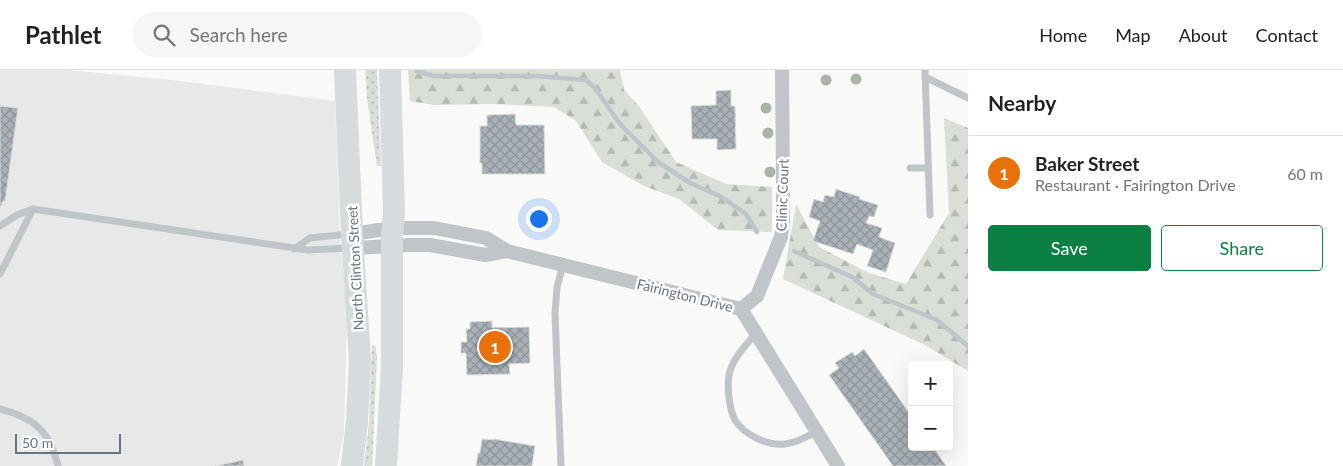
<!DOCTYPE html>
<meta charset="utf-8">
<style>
body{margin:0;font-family:Lato,sans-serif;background:#f6f6f6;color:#202124}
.controls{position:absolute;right:15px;bottom:15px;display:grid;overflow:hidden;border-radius:5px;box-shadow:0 5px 20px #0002}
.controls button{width:45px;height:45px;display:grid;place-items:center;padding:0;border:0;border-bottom:1px solid #e0e0e0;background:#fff;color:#202124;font:25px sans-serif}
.scale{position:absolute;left:15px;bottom:12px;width:106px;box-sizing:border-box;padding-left:5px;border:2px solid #657581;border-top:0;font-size:14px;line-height:18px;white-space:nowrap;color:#657581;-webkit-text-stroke:4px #fff;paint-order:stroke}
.you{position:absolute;left:538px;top:148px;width:18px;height:18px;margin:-12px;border:4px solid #fff;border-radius:50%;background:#1a73e8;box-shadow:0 0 0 8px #1a73e833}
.badge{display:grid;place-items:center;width:32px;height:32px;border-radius:50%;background:#0b8043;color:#fff;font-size:16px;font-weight:700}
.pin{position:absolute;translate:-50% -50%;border:2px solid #fff;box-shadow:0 1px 5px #0006}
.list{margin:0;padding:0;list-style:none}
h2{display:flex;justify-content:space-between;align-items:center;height:65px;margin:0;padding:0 20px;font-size:21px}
h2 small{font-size:16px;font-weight:400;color:#757577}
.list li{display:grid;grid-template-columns:32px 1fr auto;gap:15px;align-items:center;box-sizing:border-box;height:75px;padding:0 20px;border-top:1px solid #e0e0e0}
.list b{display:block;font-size:19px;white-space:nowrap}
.list p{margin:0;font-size:16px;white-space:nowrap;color:#757577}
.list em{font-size:16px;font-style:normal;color:#757577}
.actions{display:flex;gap:10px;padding:15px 20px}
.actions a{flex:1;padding:11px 0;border:1px solid #0b8043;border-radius:5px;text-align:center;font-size:18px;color:#0b8043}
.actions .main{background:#0b8043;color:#fff}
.icon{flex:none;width:28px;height:28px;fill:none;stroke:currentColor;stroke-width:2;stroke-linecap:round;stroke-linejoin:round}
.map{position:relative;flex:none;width:968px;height:396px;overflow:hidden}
header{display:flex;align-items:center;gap:30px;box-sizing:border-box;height:70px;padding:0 25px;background:#fff;border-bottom:1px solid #e0e0e0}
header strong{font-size:24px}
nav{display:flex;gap:28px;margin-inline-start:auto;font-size:18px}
.search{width:350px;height:45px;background:#f6f6f6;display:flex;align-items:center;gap:12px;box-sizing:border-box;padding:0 18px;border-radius:28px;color:#757577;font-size:19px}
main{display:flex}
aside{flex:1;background:#fff}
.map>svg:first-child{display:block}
</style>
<header>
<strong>Pathlet</strong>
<div class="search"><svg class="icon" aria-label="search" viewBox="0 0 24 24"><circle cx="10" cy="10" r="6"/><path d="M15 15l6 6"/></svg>Search here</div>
<nav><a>Home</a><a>Map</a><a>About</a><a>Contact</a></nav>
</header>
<main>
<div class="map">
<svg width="968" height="396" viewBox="0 0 968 396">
<defs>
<pattern id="grass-dots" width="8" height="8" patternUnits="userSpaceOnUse" patternTransform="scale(1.25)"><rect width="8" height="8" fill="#d9ded6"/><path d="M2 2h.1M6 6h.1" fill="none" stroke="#b4b9b3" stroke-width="1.8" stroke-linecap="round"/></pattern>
<pattern id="forest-firs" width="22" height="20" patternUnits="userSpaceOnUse" patternTransform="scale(1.25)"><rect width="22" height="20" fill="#d9ded6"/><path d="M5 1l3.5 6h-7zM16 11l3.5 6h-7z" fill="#b4b9b3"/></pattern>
<pattern id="building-cross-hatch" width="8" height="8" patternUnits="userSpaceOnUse" patternTransform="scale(1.25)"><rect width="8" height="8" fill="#a9b2b8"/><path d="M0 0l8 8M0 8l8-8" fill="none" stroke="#8d959b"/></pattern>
</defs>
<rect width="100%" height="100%" fill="#f9f9f7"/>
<polygon fill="#e7e8e8" points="0,0 67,0 172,10 335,31 340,165 347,244 344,363 337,396 0,396"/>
<g fill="url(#grass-dots)">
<polygon points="365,0 377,0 381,96 377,96 367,28"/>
<polygon points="372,275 375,275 377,286 372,396 364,396 369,353"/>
</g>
<g fill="url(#forest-firs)">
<polygon points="408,0 620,0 624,20 639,36 676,92 726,114 772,117 772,162 718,160 679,129 644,116 602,92 576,51 554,37 493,34 434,35 410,31"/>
<polygon points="944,48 968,58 968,301 925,275 783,209 796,134 819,177 869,203 906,214 949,143"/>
</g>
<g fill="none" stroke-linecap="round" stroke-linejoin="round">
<g stroke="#bcc6cb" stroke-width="4.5">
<polyline points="416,1 434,6 536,6 586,10 595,18 620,54 658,92 692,114 720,126 746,144 757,162"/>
<polyline points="794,181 852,207 873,224 937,250 968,276"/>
</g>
</g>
<g fill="url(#building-cross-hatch)" stroke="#dbdbd9">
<polygon points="731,20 731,36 735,36 736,79 717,80 717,69 692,69 691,36 716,35 716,21"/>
<polygon points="0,36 18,38 5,131 2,132 2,135 0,137"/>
<polygon points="515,44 516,55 544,55 545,104 482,104 482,93 480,93 480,56 487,56 487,45"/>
<polygon points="836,119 860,127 859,129 878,135 874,147 869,146 866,153 882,158 879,167 895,173 886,202 867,196 873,180 857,174 853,184 813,171 820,151 809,147 814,129 823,132 825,125 834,127"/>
<polygon points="492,251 492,258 529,257 530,293 509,294 510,304 467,305 466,283 461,283 461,272 467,272 466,259 470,259 470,252"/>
<polygon points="864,279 912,347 912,377 933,377 946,396 893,396 829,305 839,298 835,293 852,282 855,286"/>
<polygon points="482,369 494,370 494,369 535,376 532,396 476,396 478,383 480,383"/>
<polygon points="243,390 244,396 215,396"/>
</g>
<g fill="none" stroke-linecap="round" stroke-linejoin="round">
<g stroke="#c0c5c9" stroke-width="7">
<polyline points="925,0 930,145"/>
<polyline points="925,7 968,28"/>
<polyline points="910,98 928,98"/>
<polyline points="0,156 17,145 33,139"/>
<polyline points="294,179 310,168 348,164"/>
<polyline points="0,204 33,139 308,180 350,178"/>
<path d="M756,263C746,275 732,289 729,305C727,317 729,339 735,350C744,365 768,376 785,374C796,373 807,367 817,361"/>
<path d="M0,339C34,348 50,361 58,396"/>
<polyline points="561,396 555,244 557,217 563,195"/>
</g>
<g stroke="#c0c5c9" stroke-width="14">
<polyline points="352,164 393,158 434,158 486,168 507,181 741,239 838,396"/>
<polyline points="353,178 410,175 430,175 485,185 507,181"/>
<polyline points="741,239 757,226 781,167 783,150 783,111 782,0"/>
</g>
<g stroke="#d6dbde" stroke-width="22">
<polyline points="345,0 352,164 360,290 357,351 352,396"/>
<polyline points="386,396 392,297 392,165 394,143 390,0"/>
</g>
</g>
<g fill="#a9b3a6">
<circle cx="856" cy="9" r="5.5"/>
<circle cx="826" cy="10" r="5.5"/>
<circle cx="766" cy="38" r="5.5"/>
<circle cx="768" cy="63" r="5.5"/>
<circle cx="770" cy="102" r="5.5"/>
</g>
<g text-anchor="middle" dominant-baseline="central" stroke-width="5" stroke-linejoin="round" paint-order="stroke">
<g font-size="14" fill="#657581" stroke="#fff">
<text transform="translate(782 125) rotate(-88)">Clinic Court</text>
<text transform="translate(355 198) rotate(-93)">North Clinton Street</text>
<text transform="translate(685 225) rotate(14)">Fairington Drive</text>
</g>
</g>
</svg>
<div class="controls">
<button>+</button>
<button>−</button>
</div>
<div class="scale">50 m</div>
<div class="you"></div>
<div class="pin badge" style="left:495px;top:277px;background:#e8710a">1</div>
</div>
<aside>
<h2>Nearby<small></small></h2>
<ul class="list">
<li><span class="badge" style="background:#e8710a">1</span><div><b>Baker Street</b><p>Restaurant · Fairington Drive</p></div><em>60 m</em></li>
</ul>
<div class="actions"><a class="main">Save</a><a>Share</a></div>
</aside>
</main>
